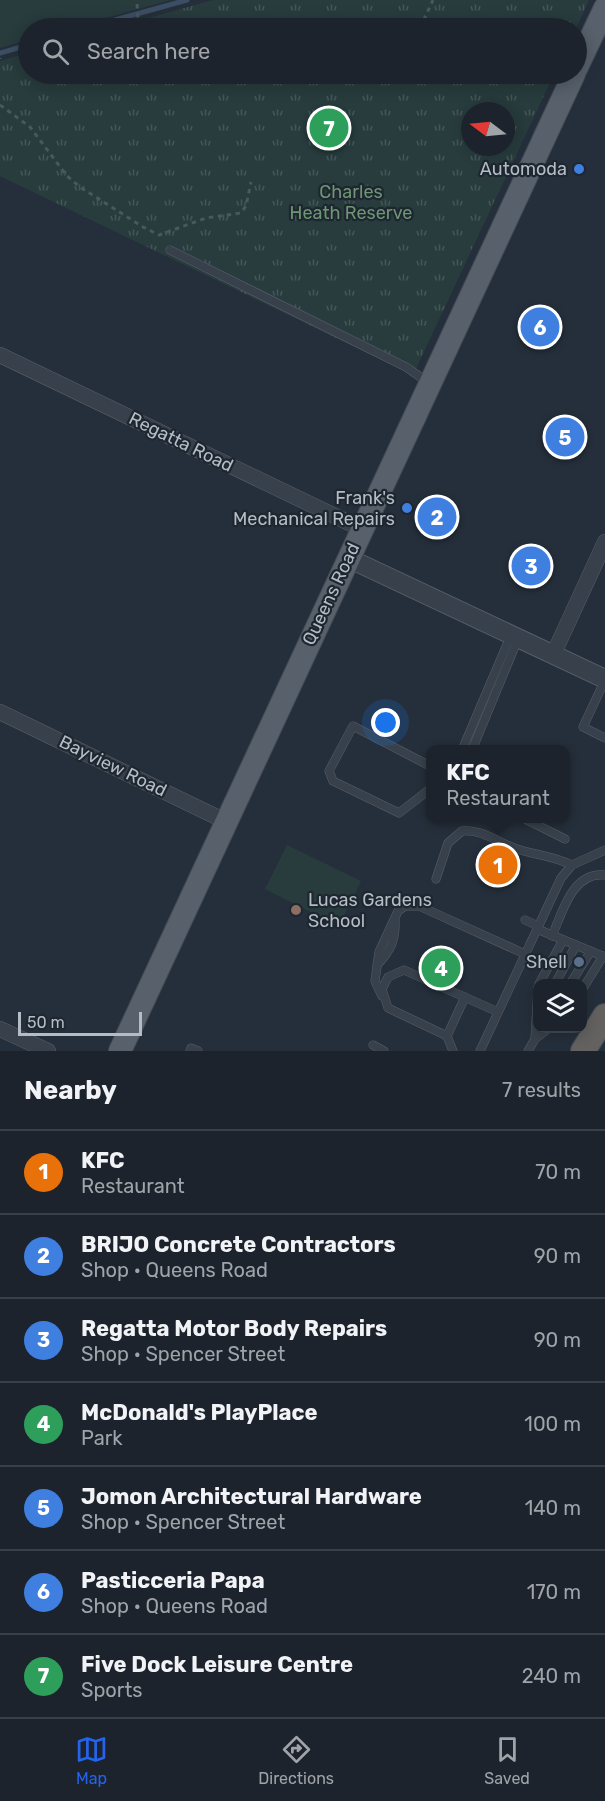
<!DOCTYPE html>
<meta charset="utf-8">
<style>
body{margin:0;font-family:Rubik,sans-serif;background:#292f38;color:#f1f3f6}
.controls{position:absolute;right:18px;bottom:18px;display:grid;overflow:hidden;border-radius:12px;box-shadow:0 3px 15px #0003}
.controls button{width:54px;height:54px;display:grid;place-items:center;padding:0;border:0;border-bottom:2px solid #3a4048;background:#1c232c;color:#f1f3f6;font:30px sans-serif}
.compass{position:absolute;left:461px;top:102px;width:54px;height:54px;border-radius:50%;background:#1c232c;box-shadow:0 3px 15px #0003;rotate:286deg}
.scale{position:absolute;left:18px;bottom:15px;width:124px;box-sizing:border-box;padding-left:6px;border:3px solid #b4bcc6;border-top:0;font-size:16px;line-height:21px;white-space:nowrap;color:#b4bcc6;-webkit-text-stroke:4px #1e2630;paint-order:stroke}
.you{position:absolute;left:386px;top:723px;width:21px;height:21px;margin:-15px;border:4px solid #fff;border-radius:50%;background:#1a73e8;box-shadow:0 0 0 9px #1a73e833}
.badge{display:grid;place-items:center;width:39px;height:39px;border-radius:50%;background:#2563eb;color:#fff;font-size:20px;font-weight:700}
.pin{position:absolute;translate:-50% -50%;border:3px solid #fff;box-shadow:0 2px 6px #0006}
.popup{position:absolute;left:426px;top:745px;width:144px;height:78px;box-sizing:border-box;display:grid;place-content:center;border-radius:12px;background:#1c232c;filter:drop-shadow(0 2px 4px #0005);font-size:20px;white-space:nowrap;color:#a0a4a9}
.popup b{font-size:22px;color:#f1f3f6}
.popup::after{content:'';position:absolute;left:50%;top:100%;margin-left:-12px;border:12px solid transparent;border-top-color:#1c232c}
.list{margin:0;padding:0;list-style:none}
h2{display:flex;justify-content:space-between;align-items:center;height:78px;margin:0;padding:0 24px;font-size:26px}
h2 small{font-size:20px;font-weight:400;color:#a0a4a9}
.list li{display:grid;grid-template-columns:39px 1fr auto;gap:18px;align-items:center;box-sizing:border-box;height:84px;padding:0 24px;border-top:2px solid #3a4048}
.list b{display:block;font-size:22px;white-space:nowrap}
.list p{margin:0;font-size:20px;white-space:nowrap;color:#a0a4a9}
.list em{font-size:20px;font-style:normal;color:#a0a4a9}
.icon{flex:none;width:33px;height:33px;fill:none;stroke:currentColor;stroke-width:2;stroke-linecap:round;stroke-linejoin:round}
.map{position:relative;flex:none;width:605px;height:1051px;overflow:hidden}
.search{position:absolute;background:#1c232c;box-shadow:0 3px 15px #0003;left:18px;right:18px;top:18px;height:66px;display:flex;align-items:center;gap:15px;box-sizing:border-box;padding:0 21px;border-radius:33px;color:#a0a4a9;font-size:22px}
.sheet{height:666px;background:#1c232c}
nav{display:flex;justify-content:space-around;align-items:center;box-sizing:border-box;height:84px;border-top:2px solid #3a4048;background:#1c232c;font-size:16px;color:#a0a4a9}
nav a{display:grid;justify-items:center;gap:3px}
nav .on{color:#2563eb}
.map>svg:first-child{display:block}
</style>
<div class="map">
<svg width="605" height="1051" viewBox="0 0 605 1051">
<defs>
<pattern id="park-tufts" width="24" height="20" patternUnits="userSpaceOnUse" patternTransform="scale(1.5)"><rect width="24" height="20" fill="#283c3d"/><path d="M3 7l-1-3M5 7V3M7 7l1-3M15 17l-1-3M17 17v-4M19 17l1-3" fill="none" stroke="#455658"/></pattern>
</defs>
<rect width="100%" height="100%" fill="#252f3b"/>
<g fill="#283c3d">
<polygon points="0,0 171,0 69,28 28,28 28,40 0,48"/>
<polygon points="287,845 361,881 339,926 265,889"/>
</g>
<g fill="url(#park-tufts)" fill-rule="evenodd">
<polygon points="213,0 589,0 576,28 113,28"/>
<path d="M28,53V74H554L413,375L0,176V61ZM470,111H506V147H470Z"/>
<polygon points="434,956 454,965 447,980 428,971"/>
</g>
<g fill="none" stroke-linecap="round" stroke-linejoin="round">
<g stroke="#3c4e63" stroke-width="5">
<polyline points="86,28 187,0"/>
<polyline points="0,53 28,45"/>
</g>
<g stroke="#575f69" stroke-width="9">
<g id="service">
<polyline points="170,250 406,367 429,383"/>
<polyline points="605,680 583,727 605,738"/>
<polyline points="462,750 511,635"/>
<polyline points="472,750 518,639"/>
<polyline points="430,766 353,726 329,771 333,781 399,813 430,789"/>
<polyline points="523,818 565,839"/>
<path d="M436,879L448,843L462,831C483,829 498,843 517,849C536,855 554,856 572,865"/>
<polyline points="525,920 538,926"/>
<polyline points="537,929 605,957"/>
<path d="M552,936C563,911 572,872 605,875"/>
<path d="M377,965C391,951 396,939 395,920"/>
<polyline points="539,984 563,940"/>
<polyline points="555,984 576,945"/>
<polyline points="570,984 591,951"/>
<polyline points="582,990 603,956"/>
<polyline points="382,996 375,981 379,952 398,911 405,906 419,906 525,954"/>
<polyline points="447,1036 388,1008 382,989 388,977 404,970 498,1012"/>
<polyline points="535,1039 538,987"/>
<polyline points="373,1045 384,1051"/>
<polyline points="190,1051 191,1048 198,1051"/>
<polyline points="453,1051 447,1036 465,997"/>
<polyline points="480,1051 561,878 572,865 605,850"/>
<polyline points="528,1051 535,1039 549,1028"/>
</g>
</g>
<g stroke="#575f69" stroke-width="16">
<g id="minor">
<polyline points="0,355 362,529"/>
<polyline points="553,655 605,542"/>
<polyline points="0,712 225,821"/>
<polyline points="0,1029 48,1051"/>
</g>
</g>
<g stroke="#575f69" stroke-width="20">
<polyline id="tertiary" points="348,558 605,679"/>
</g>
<g stroke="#424a54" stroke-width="24">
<g id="primary">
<polyline points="576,69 605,8"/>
<polyline points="120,1051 574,74"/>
</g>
</g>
<g stroke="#444c56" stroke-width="26">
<polyline id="trunk" points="583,1051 605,1016"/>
</g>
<g stroke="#47595b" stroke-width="3" stroke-dasharray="4.5 4.5" stroke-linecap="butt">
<polyline points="137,4 138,19"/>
<polyline points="420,28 433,0"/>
<polyline points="0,58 0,59"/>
<polyline points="0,105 30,127 67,176 80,187 143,227 159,235 206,218 241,213 246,206 251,182"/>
</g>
<use href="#service" stroke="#38414b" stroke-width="8"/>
<use href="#minor" stroke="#38414b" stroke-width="15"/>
<use href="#tertiary" stroke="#38414b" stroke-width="18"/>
<use href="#primary" stroke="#57606b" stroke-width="22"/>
<use href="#trunk" stroke="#646260" stroke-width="24"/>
</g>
<g fill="#3f7fe0" stroke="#1e2630" stroke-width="2">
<circle cx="579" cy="169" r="6"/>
<circle cx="407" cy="508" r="6"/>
</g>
<circle fill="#8d6e63" stroke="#1e2630" stroke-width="2" cx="296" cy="910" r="6"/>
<circle fill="#5c6f8a" stroke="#1e2630" stroke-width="2" cx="579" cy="962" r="6"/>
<g text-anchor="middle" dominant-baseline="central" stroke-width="4.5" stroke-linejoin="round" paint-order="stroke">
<g font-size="18" fill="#b4bcc6" stroke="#1e2630" text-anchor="end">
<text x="567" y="169">Automoda</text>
<text x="395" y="498">Frank's<tspan x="395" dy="21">Mechanical Repairs</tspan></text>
<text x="308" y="900" text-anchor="start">Lucas Gardens<tspan x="308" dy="21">School</tspan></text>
<text x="567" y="962">Shell</text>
</g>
<g font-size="18" fill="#6d9674" stroke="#1e2630">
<text x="351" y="192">Charles<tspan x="351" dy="21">Heath Reserve</tspan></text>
</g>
<g font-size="18" fill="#b4bcc6" stroke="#1e2630">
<text transform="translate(181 442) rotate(26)">Regatta Road</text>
<text transform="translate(331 594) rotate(-65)">Queens Road</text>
<text transform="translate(113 766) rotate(26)">Bayview Road</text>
</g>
</g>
</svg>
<div class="controls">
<button><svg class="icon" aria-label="layers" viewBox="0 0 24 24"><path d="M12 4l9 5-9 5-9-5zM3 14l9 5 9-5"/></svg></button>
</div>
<svg class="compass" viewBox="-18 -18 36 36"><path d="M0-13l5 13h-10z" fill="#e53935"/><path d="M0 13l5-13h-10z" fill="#a0a4a9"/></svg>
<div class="scale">50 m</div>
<div class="you"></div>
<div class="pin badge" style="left:498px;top:865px;background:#e8710a">1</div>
<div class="popup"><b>KFC</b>Restaurant</div>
<div class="pin badge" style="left:437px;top:517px;background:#3f7fe0">2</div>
<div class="pin badge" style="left:531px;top:566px;background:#3f7fe0">3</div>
<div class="pin badge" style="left:441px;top:968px;background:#2e9e5b">4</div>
<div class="pin badge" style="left:565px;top:437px;background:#3f7fe0">5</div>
<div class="pin badge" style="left:540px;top:327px;background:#3f7fe0">6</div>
<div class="pin badge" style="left:329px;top:128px;background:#2e9e5b">7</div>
<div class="search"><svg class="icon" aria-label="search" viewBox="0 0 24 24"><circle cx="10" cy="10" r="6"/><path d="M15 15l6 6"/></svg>Search here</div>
</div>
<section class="sheet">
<h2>Nearby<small>7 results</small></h2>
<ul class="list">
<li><span class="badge" style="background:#e8710a">1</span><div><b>KFC</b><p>Restaurant</p></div><em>70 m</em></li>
<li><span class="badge" style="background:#3f7fe0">2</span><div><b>BRIJO Concrete Contractors</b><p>Shop · Queens Road</p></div><em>90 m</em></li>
<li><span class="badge" style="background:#3f7fe0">3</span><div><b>Regatta Motor Body Repairs</b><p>Shop · Spencer Street</p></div><em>90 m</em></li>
<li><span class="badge" style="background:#2e9e5b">4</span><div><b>McDonald's PlayPlace</b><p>Park</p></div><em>100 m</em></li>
<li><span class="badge" style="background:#3f7fe0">5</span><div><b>Jomon Architectural Hardware</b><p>Shop · Spencer Street</p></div><em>140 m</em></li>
<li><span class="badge" style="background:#3f7fe0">6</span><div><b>Pasticceria Papa</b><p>Shop · Queens Road</p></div><em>170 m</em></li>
<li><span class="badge" style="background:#2e9e5b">7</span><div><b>Five Dock Leisure Centre</b><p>Sports</p></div><em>240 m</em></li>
</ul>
</section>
<nav>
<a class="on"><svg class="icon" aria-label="map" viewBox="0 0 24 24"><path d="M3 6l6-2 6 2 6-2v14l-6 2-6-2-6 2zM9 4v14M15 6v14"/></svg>Map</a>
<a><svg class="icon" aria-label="directions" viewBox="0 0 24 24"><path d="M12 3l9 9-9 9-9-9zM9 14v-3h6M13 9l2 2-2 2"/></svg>Directions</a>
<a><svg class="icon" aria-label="saved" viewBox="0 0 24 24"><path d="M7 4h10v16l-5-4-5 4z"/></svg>Saved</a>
</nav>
